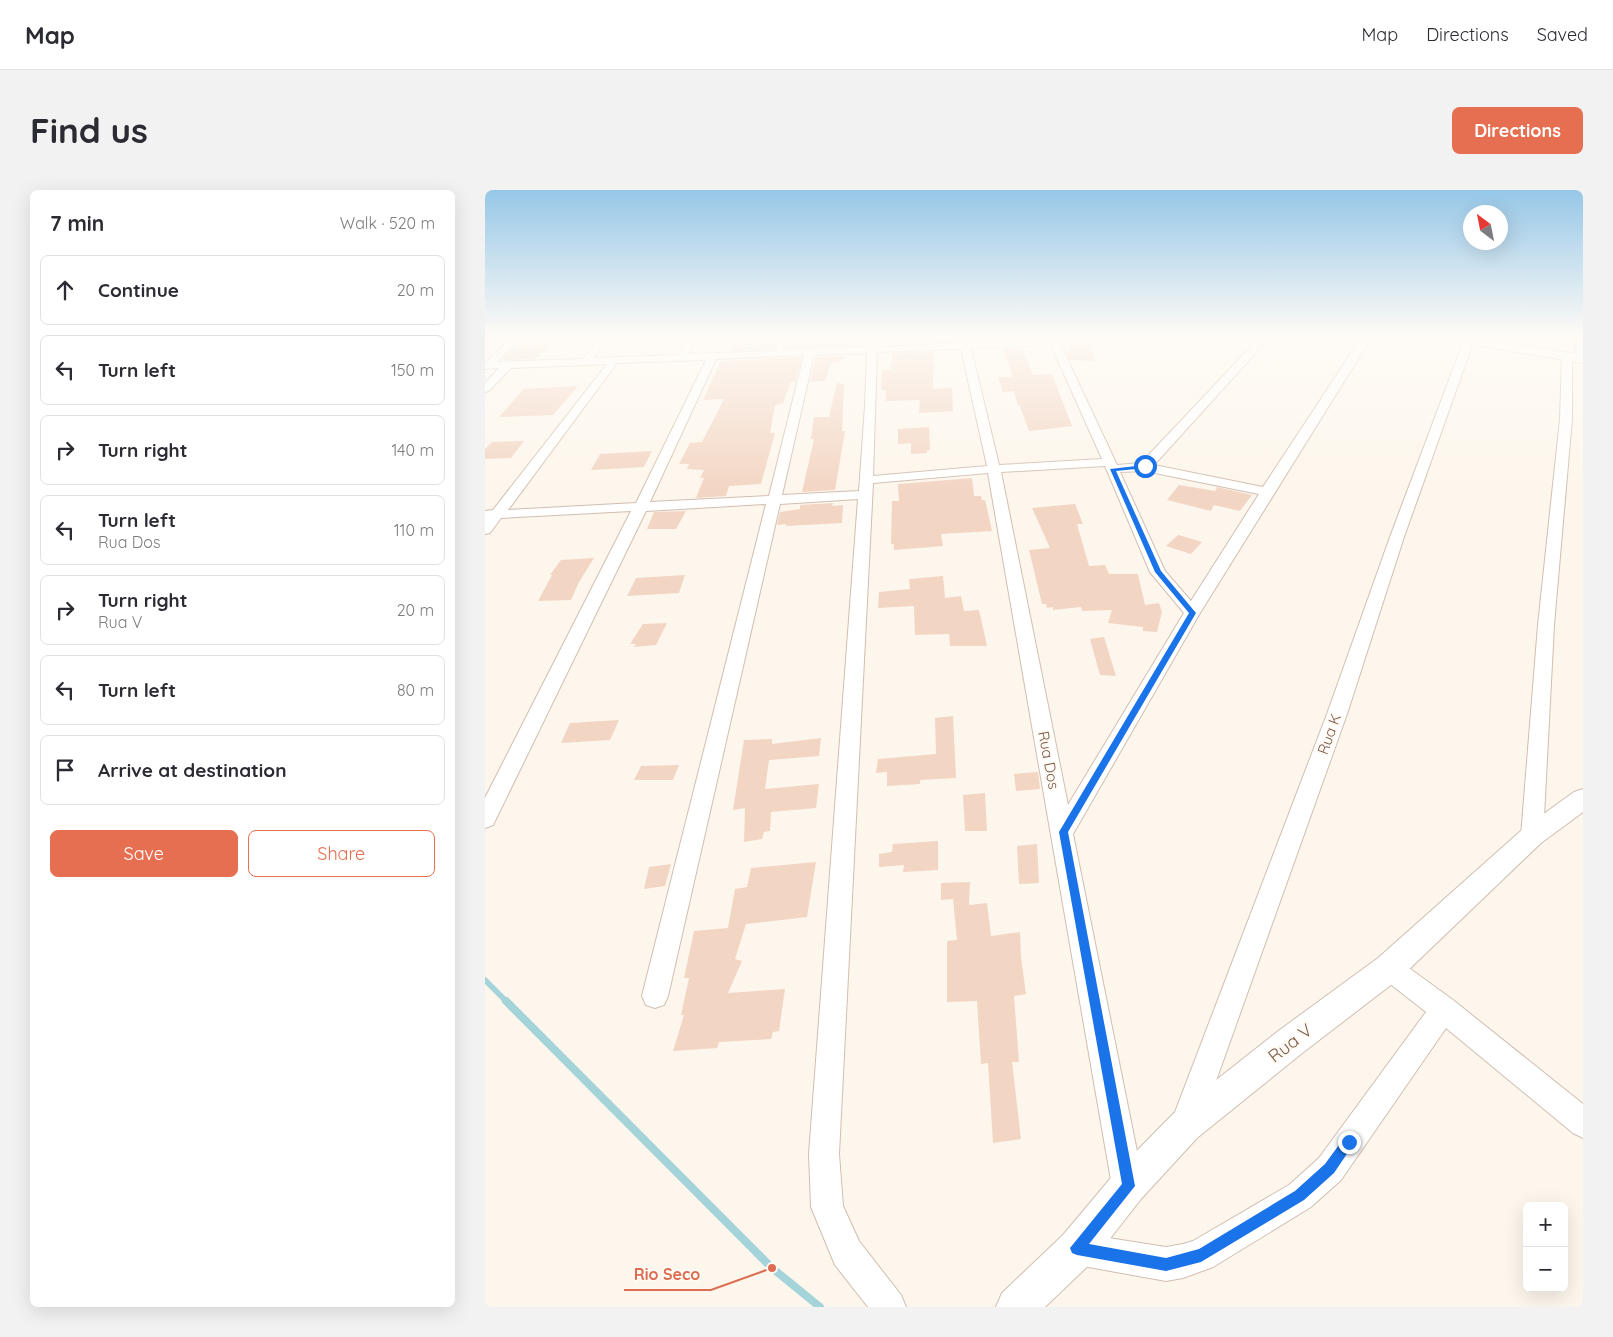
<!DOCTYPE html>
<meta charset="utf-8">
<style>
body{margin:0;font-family:Quicksand,sans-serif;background:#f2f2f3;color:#2b2b33}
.controls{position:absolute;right:15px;bottom:15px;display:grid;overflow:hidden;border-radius:8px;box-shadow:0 5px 20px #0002}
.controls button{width:45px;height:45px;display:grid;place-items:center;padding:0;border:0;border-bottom:1px solid #e1e1e2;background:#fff;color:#2b2b33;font:25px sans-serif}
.compass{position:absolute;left:978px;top:15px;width:45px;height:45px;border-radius:50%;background:#fff;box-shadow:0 5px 20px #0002;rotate:328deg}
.stop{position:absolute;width:15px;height:15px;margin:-11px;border:4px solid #1a73e8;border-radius:50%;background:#fff}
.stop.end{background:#1a73e8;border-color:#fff;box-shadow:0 1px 5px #0008}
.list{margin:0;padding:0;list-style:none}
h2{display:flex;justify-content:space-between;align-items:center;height:65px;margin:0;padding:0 20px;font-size:21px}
h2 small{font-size:16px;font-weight:400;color:#7c7c81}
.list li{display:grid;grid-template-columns:32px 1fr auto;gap:15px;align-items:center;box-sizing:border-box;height:70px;margin:0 10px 10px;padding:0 10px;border:1px solid #e1e1e2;border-radius:8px}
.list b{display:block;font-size:19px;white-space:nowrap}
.list p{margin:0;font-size:16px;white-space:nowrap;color:#7c7c81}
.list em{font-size:16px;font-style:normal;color:#7c7c81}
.actions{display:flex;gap:10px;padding:15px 20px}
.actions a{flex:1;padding:11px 0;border:1px solid #e76f51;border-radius:8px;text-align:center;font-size:18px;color:#e76f51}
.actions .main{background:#e76f51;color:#fff}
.icon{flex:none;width:28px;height:28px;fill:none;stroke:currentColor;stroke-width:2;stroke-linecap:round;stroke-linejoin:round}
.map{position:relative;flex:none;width:1098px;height:1117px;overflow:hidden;border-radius:8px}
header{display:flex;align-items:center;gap:30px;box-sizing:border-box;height:70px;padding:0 25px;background:#fff;border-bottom:1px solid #e1e1e2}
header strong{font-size:24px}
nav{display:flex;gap:28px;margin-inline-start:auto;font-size:18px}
.intro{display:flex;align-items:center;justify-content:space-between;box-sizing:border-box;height:120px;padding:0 30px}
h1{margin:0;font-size:35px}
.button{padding:12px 22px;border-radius:8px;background:#e76f51;color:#fff;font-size:18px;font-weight:700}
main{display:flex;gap:30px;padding:0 30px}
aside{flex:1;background:#fff;border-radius:8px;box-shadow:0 5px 20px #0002}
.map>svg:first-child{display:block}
</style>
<header>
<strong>Map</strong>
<nav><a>Map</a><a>Directions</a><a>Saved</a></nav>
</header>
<div class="intro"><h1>Find us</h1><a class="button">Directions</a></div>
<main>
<aside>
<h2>7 min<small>Walk · 520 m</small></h2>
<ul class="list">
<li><svg class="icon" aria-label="ahead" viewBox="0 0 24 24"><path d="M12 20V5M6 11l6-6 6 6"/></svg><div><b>Continue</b></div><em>20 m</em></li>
<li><svg class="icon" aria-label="left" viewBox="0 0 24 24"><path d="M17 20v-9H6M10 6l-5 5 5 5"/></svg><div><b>Turn left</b></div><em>150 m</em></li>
<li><svg class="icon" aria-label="right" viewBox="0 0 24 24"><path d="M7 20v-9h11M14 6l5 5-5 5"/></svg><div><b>Turn right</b></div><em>140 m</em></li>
<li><svg class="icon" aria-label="left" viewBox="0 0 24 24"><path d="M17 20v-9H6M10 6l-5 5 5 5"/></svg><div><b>Turn left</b><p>Rua Dos</p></div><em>110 m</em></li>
<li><svg class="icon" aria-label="right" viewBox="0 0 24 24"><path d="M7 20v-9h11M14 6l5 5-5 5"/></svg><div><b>Turn right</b><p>Rua V</p></div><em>20 m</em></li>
<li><svg class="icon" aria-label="left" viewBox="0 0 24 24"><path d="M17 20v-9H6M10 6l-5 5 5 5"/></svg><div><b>Turn left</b></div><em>80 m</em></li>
<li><svg class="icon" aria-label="arrive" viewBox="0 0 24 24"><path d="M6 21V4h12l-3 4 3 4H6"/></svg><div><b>Arrive at destination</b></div></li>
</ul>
<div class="actions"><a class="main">Save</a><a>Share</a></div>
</aside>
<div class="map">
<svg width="1098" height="1117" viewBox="0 0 1098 1117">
<rect width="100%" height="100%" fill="#fdf6ec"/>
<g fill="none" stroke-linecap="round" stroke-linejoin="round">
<polyline stroke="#a5d3da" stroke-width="5.5" points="0,790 22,812"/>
<polyline stroke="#a5d3da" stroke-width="8" points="21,811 287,1078 335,1117"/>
</g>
<g fill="#f3d5c3">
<polygon points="252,145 292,145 289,159 246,161"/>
<polygon points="306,145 340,145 340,149 364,148 363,156 302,158"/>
<polygon points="408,145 432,145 433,151 438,151 438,153 408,154"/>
<polygon points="587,145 604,145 609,171 585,170 582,165"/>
<polygon points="65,154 51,169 17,170 30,155"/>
<polygon points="537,158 548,185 567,184 587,236 544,241 535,216 533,216 529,201 518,202 513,187 528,187 518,159"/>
<polygon points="449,162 448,199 467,198 468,221 434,223 435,210 401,211 401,200 396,200 397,180 406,180 407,163"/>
<polygon points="362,166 361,169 356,169 356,172 346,173 340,191 325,192 331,167"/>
<polygon points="317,167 310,192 306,192 298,213 290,215 285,243 290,243 276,294 244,296 241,306 211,308 219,288 215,288 219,280 202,279 204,274 194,274 205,253 217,252 239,209 218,210 236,171"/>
<polygon points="352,193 359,194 357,241 360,241 350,300 317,302 329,249 326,249 329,227 344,227"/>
<polygon points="93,196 68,225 14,227 39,199"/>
<polygon points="444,237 445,260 442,260 442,263 426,264 426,253 413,254 413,239"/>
<polygon points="39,251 26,268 0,269 0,259 7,252"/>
<polygon points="167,261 159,277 106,280 115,264"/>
<polygon points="487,288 489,306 496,306 497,310 500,310 507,341 456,344 458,356 409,360 409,354 406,354 407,311 414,311 413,294"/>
<polygon points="694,295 730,301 732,297 767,305 755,321 729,315 726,321 682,310"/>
<polygon points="348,313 347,316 358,315 357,333 301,336 301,334 292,335 295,322 315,319 315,315"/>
<polygon points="590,314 598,334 592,334 604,376 620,375 624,384 653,384 660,415 674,413 677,422 672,442 658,441 658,437 623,433 627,420 597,421 596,417 568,420 568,417 562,418 561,414 557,414 544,360 565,358 547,318"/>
<polygon points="201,321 191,339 162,339 169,322"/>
<polygon points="693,345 697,346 717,352 706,364 681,356"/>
<polygon points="109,368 94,392 86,410 53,411 67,385 65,385 76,370"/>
<polygon points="200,385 194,403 142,406 151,388"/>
<polygon points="458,386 460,408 476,406 479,421 494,420 502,456 465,456 464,444 430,445 429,416 393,418 394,402 425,399 424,389"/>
<polygon points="182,433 171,455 149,457 151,454 145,454 158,434"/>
<polygon points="619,447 631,486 615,485 605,449"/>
<polygon points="468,526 471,588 435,590 435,594 402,596 402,582 391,583 393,569 451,564 450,528"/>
<polygon points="134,530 125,550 76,553 85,533"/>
<polygon points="336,548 334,566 284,570 280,599 334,594 331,618 286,622 285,641 279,642 277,649 259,652 260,618 248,620 259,550 287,549 287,554"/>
<polygon points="194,575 188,590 149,590 156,576"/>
<polygon points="553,582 555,599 531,601 529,584"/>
<polygon points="500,603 502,641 480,641 478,605"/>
<polygon points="453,651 453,680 418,682 419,675 394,677 394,664 407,662 408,654"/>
<polygon points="552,654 554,693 534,694 532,656"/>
<polygon points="331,672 322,727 261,734 250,769 257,771 243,803 300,799 294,841 288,842 286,849 234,852 232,858 188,861 199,825 196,825 204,788 199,788 209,741 243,738 250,699 262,697 266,678"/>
<polygon points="186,674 180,696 159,699 164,677"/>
<polygon points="485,692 484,715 502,713 506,746 535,742 536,767 541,804 529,806 534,872 527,872 536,949 508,953 503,873 496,874 492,811 462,812 462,751 472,750 468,709 456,710 456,693"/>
</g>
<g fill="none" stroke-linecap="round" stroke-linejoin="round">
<g stroke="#d1beb0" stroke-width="2">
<g id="minor">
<path d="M28,145H38L12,172L98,169L116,145H126L109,168L193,165L203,145H213L203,164L291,161L294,145H304L300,160L382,157V145H392V157L475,153L473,145H483L485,153L563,149L561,145H571L632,275L656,273L777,145H787L669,275L778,297L878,145H888L715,423L588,644L659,996L654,1007L643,1012L632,1007L627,996L503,283L388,293L354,964L358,1016L374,1051L416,1105L421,1117H383L350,1075L326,1017L324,964L373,309L295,314L183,806L179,815L170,818L161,815L157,806L281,314L161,321L11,629L8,635L0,638V608L146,321L16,328L5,343L0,344V321L8,320L122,174L26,178L4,201L0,202V193L14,178L0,179V173ZM566,155L617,269L514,275L486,158ZM476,159L502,276L388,286L392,162ZM382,163L380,216L374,301L297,305L329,165ZM319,165L284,306L165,312L231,169ZM221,170L151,313L23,320L132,173ZM620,276L665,382L699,423L583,615L516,282ZM660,281L774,304L706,411L680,381L635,282Z"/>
<polygon points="1095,145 1098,145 1098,165 1094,167 1089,164"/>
<polygon points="984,147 989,150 919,347 862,524 717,930 712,940 702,945 692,940 687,930 842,524 905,347 979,150"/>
<polygon points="1082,163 1087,166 1087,229 1069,435 1058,646 1055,652 1047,655 1039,652 1036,646 1053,435 1075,229 1077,166"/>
<polygon points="904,766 913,770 968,810 1098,914 1098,948 1088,943 961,838 856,990 826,1017 728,1077 698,1088 681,1091 592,1075 580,1071 576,1059 580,1047 592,1043 681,1057 698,1054 708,1051 804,995 834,968 941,822 895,786 891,778 895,770"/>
</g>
</g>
<g stroke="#d1beb0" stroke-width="2">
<polygon id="tertiary" points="1098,599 1098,622 1056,653 915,788 816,864 712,948 656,1009 606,1073 560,1117 511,1117 517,1103 578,1045 630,983 688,924 792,842 893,768 1038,639 1089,602"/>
</g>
<g stroke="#d6c0b0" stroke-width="2">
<polygon id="secondary" points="947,145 978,145 1098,165 1098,173 953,149"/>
</g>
<use href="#minor" fill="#fff" fill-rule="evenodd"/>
<use href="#tertiary" fill="#fff" fill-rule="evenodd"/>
<use href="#secondary" fill="#fff" fill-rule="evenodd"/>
</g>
<linearGradient id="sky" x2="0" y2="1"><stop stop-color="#97c7e8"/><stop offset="0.48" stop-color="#fefbf6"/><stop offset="1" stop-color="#fefbf6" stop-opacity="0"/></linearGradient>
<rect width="1098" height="302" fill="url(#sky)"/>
<polygon fill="#1a73e8" points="660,275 661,278 631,281 676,381 711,423 583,642 650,996 604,1054 681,1068 714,1059 810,1001 840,974 859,948 864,946 868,948 870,952 849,983 819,1010 716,1072 681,1081 592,1065 587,1063 585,1058 637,994 574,642 704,423 670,382 625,279"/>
<g text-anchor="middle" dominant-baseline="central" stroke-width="4" stroke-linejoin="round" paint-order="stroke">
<g font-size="15" fill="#7a5c4d" stroke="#fffaf3">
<text transform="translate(844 544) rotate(-70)">Rua K</text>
<text transform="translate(564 570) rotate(79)">Rua Dos</text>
</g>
<g font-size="18" fill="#7a5c4d" stroke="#fffaf3">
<text transform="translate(805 853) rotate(-38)">Rua V</text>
</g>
</g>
<path fill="none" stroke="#dc6d51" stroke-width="2" d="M287 1078L226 1100H139"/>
<circle fill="#dc6d51" stroke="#fffaf3" stroke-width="2" cx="287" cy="1078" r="5"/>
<g font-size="16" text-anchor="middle" font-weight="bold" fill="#dc6d51" stroke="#fffaf3" stroke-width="4" stroke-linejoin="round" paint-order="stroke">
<text x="182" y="1090">Rio Seco</text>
</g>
</svg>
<div class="controls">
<button>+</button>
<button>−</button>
</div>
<svg class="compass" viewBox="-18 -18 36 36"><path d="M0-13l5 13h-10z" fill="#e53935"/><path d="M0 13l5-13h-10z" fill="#7c7c81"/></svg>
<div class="stop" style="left:660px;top:276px"></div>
<div class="stop end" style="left:864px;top:952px"></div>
</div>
</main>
